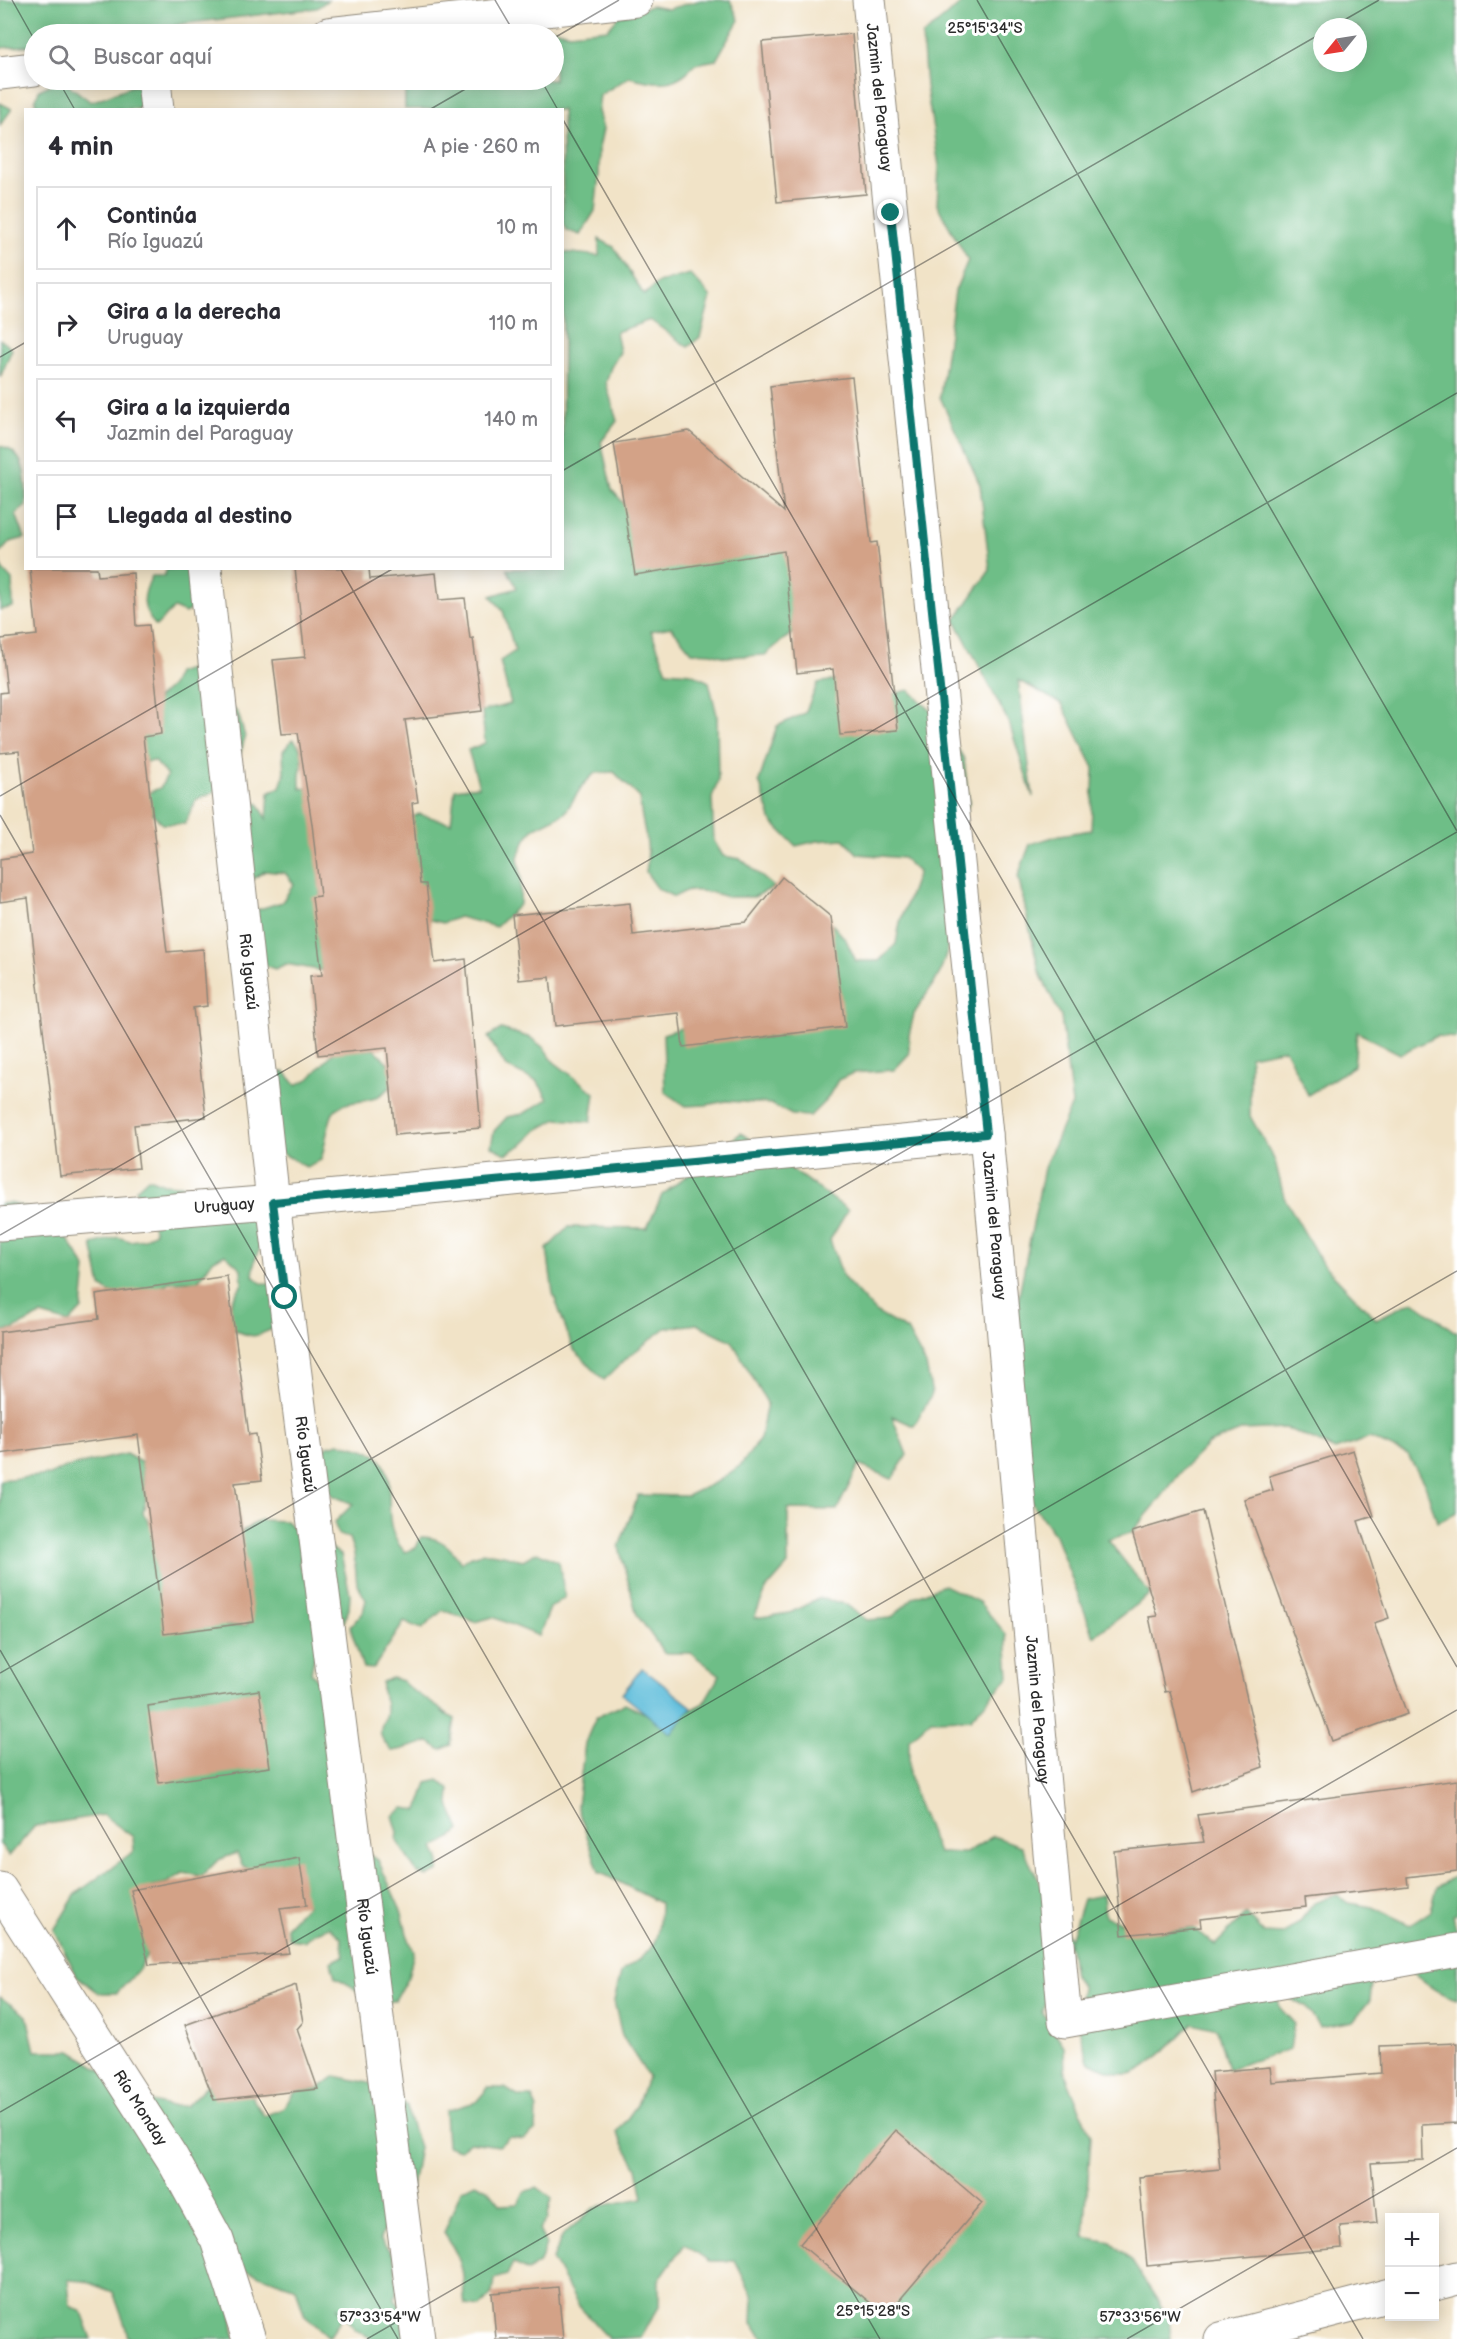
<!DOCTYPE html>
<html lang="es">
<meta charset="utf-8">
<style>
body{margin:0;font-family:"Balsamiq Sans",sans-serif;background:#f2f2f3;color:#2b2b33}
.controls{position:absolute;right:18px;bottom:18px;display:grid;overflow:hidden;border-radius:0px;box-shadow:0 3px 15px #0003}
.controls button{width:54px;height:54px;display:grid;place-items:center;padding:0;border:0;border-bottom:2px solid #e1e1e2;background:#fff;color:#2b2b33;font:30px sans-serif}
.compass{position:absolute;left:1313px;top:18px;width:54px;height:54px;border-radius:50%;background:#fff;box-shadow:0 3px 15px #0003;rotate:240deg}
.stop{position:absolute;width:18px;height:18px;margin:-14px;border:4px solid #0f766e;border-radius:50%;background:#fff}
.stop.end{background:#0f766e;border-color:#fff;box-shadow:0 2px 6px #0008}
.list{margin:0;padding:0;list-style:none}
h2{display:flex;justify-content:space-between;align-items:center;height:78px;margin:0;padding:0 24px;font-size:26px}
h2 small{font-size:20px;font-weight:400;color:#7c7c81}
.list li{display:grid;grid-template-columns:39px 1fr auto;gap:18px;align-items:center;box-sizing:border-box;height:84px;margin:0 12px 12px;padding:0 12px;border:2px solid #e1e1e2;border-radius:0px}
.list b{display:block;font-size:22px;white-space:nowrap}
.list p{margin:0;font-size:20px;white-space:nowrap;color:#7c7c81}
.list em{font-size:20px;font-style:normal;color:#7c7c81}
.icon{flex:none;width:33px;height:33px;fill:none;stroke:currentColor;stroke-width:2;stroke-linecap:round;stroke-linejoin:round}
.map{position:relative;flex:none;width:1457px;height:2339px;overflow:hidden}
.search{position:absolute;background:#fff;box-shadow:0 3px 15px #0003;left:24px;top:24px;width:540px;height:66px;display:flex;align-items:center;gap:15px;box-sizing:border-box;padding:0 21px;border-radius:33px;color:#7c7c81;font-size:22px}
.panel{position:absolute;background:#fff;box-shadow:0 3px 15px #0003;left:24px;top:108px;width:540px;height:462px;border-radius:0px}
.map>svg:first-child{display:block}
</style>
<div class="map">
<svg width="1457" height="2339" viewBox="0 0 1457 2339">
<rect width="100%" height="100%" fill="#fff"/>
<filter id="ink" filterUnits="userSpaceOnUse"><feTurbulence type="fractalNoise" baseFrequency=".0167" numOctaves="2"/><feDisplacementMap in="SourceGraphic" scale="12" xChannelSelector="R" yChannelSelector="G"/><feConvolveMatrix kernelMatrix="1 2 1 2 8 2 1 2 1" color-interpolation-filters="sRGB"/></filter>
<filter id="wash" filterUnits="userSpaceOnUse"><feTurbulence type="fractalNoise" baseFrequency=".008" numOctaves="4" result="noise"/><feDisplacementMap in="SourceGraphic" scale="24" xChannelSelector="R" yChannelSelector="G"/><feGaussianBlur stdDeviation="1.35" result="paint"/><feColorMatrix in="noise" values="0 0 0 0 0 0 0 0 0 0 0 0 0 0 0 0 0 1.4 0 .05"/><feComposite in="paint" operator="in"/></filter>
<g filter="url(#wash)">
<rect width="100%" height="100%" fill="#f1e3c7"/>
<g fill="#6ebe87" stroke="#4c7459" stroke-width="1.5" fill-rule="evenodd">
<polygon points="0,0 328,0 317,8 181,24 151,34 34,34 34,47 25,46 0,48"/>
<path d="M701,0H730L739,20L716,60L695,64C675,88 657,84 629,77L600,95L598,111L603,129L599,148V175L595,211L580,235L566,230L563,223L562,110L405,109V85L407,80H554V34H492L517,23L534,24L569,33L608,29L618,17L651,6L668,9Z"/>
<path d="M965,0H1457V1038L1437,1036L1400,1054L1357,1032L1354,1066L1308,1095L1285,1049L1250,1056V1116L1275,1161L1284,1197L1322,1263L1376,1319L1413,1301L1454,1331H1457V1512L1437,1522L1426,1487L1408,1455L1370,1438L1335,1450L1286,1428L1243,1430L1208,1444L1184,1468L1156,1504L1132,1532L1108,1540L1150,1594L1094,1636L1055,1535L1023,1491L1015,1315L1044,1168L1072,1104L1061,1017L1039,971L1018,876L1030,844L1060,835L1091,830L1094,768L1062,704L1018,680L1033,797L1009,723L955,620L990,570L980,485L940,397L955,291L968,260L937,205L939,166L926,86L922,36ZM1322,27H1358V63H1322Z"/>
<polygon points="54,83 67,84 91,102 132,86 152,88 170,109 39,109 35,102 39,90"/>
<polygon points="0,103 12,109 0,125"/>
<path d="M599,239L614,247L644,295L658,283L690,274L711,297L700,337L688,347L650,320L616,332L620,352L611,367L606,383L617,421L601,442L612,490L645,527L785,522L806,626L784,639L765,655L726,657L711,653L692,652L671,627L651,631L667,671L691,673L709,682L717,715L718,781L712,798L713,823L714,841L723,856L741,859L774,887L754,897H727L711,892L688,890L674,897L658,889L646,872C652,839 640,827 640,798L614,772L595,773L582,786L565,813L533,829L524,842L518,857L521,878L520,904L496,927L459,917L443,923L419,917L389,828L419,814L451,823L455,789L479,786L468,750L485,743L482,711L511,704L500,661L515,651L503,611L491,596L517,588L507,569L562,568L563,252L599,256Z"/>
<polygon points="0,339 12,349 0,378"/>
<path d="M0,446C28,452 26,482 26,505L16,514L25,538L10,542L0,553Z"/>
<polygon points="0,560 2,569 12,580 13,607 0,610"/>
<path d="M167,569L191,570L195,607L185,613L174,608L156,626C140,609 142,595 152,576H164Z"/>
<polygon points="189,669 202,676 224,701 238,713 245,737 241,752 217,791 196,800 185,824 162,824 152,812 148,793 160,788 167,776 155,761 135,763 104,729 153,712 158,698 171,686 177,673"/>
<polygon points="851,677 877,698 909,690 941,720 964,759 969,804 958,828 937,836 953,932 940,973 914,1014 909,1035 909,1054 894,1070 853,1073 838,1080 827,1099 810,1116 792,1115 771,1104 726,1101 706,1105 685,1106 665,1092 663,1034 690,1025 753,1038 770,1038 790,1033 804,932 832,924 846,940 856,961 879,961 896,944 900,922 918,872 903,858 858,854 843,839 817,841 796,846 772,822 759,781 777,726 805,713 818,683"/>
<path d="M293,739C312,758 295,770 301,789L313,787L325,971L286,964L275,969L249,960L253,911L282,902L294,884L285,873L265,871L251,880L228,818L258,803L267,819L269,793L280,787L284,776L283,751Z"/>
<polygon points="501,1029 531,1038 544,1048 554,1062 595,1093 591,1122 557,1119 537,1130 522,1145 506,1154 491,1146 494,1131 507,1117 523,1114 548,1099 538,1082 506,1067 488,1037"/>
<path d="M350,1044L364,1050L375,1049L398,1074V1081C391,1087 383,1094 375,1098C363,1103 345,1100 335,1110C328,1118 325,1148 321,1160L306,1167L275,1149L268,1073L285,1072L296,1085L309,1079L332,1054Z"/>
<path d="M741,1133L848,1210L830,1240L843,1277L875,1312L907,1330L926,1365L932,1394L914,1426L892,1416L907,1455L892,1479L859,1465L837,1510L788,1509V1565L766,1590L754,1618L790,1613L819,1598L845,1604L867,1620L891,1618L914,1597L944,1585L979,1602L1006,1634L1009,1677L970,1719L931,1720L909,1740V1774L916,1799L938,1853H966L993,1836L1021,1846L1070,1940L1083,1899L1103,1895L1105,1916C1140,1929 1154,1936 1193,1928L1215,1945L1246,1914L1264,1933L1284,1934L1301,1920L1314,1903L1336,1894L1348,1903L1373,1907L1410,1925L1431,1911L1437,1887L1454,1877L1457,1879V1914L1453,1915L1457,1933V1999C1435,1994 1425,1981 1406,1969L1373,1976L1370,2000L1353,2021L1320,2027L1306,2007L1276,1991L1280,2008L1294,2023L1290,2049L1228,2069L1217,2029L1193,2023C1179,2036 1147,2072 1129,2074C1115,2076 1101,2067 1088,2061L1076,2017L1082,1988L1074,1976L1069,1942L1042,2012L1064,2046L1065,2073L1091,2136L1084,2237L1111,2242L1131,2260L1169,2318L1171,2339H765L752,2324L753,2297L735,2261H709L684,2244L659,2280V2307L641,2337L609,2339L578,2305L552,2259L563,2235L595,2207L643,2198L637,2168L617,2133L637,2105L648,2076L622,2036L614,2001L621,1972C655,1949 659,1945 660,1903L599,1872L577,1806L585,1743L596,1717L625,1704L666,1723L703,1704L720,1675L691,1653H664L637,1615L619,1547L638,1495L687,1496L718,1481L741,1465L760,1439L767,1403L732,1341L697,1324L666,1328L629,1356L604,1380L573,1349L553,1293L547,1249L568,1227L647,1228L662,1195Z"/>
<path d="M148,1178L164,1184L220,1188L228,1202L253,1214L262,1244L255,1259L253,1276L261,1283L285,1284L284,1326C257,1330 263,1344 233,1329L228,1318L231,1303L242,1284L241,1269L225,1254L212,1261L198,1281L169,1282L157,1290L110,1293L101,1286L92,1244L118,1237L130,1241L144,1239L155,1232C151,1216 140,1205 136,1189Z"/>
<polygon points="10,1203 38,1211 64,1233 86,1268 82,1309 69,1323 41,1315 12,1330 0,1331 0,1204"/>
<path d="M339,1443C351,1446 370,1449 378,1457C402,1479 375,1522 405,1552L416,1548L421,1537C441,1537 451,1547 461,1563C480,1546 501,1555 523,1560L537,1552L559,1562L565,1597L550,1608L539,1636L493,1617L475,1622L443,1610L422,1629L404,1622L373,1669L363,1668L350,1627L363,1612L366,1600L357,1584L354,1553L349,1538L339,1535L334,1523L353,1504L334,1496L320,1486V1454L328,1446Z"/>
<polygon points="126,1454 142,1463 146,1498 143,1513 206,1618 227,1626 247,1625 241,1532 260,1520 286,1521 305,1540 299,1564 309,1584 325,1544 341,1555 350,1594 349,1609 342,1627 316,1650 311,1672 323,1686 330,1784 336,1798 341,1839 378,1860 402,1913 407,1934 414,1952 408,1977 395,2000 374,2006 351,1986 335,1977 331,1962 344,1956 341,1938 329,1927 314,1933 304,1941 289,1939 286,1927 307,1905 292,1885 281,1862 255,1873 242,1865 237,1853 218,1860 202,1876 183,1873 167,1883 152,1886 160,1932 137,1972 117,1993 99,1993 77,1976 54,1930 76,1894 134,1851 133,1837 103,1815 35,1826 9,1856 0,1844 0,1480 50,1475 63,1468"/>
<path d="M392,1678L402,1681L409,1688L448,1714L441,1712L455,1719L451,1745L441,1750L429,1742C416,1744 405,1750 392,1751C369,1728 388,1728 386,1706C385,1696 380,1696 382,1682Z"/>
<polygon points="439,1780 450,1790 449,1805 460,1830 451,1838 434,1848 439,1858 439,1871 428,1876 417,1873 397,1841 398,1832 393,1816 404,1808 418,1810 427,1783"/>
<polygon points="0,1997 27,2016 35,2051 71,2051 152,2102 169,2106 186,2106 208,2084 229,2078 244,2085 264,2116 282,2109 296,2091 318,2089 335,2076 389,2087 407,2106 409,2118 419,2147 409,2203 400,2218 384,2228 380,2239 394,2256 397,2285 395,2299 403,2308 419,2339 373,2339 356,2330 337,2306 342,2318 329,2337 304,2314 296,2288 226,2263 235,2339 128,2339 125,2325 113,2292 84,2281 68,2280 70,2306 82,2312 92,2339 0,2339"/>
<polygon points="488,2088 505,2088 519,2097 532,2097 537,2109 536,2130 524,2139 509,2137 499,2146 470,2142 459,2150 447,2146 445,2111 476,2102"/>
<path d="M475,2183L489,2190L501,2205L518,2204L524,2192L537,2187L552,2198L547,2219L539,2230L546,2244L540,2262L528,2271L513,2263L507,2275L494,2279L492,2293L480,2307L465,2305C463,2295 464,2287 463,2277C462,2261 453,2246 444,2233L461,2190Z"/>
</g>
<polygon fill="#5bbcda" stroke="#437482" stroke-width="1.5" points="642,1668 692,1707 671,1734 622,1694"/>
<g id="blocks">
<g fill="#d3a287">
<polygon points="852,34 866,194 777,202 762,42"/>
<polygon points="852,377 871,543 877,542 898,730 840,735 833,669 797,673 784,551 635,575 614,443 689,431 784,512 770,386"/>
<polygon points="30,568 97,568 98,576 133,573 136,626 149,625 161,734 143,737 156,843 154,843 167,952 203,949 207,1006 193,1008 206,1117 134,1125 139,1168 60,1176 28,898 0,902 0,859 32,854 19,751 0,753 0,693 7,692 1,639 37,635"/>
<polygon points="295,568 369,568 370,579 436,573 439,600 465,598 470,639 473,638 482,711 405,720 418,802 412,803 420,884 426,884 435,963 466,959 481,1128 395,1135 387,1048 318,1055 310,976 322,975 312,897 320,896 312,824 298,733 282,734 273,660 305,657"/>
<polygon points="782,877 831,917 845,1027 683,1047 679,1013 555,1026 550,977 519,980 512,915 630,903 633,935 746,922"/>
<polygon points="227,1276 249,1435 256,1434 262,1480 235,1483 254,1622 164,1634 138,1435 0,1454 0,1332 99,1319 96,1295"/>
<polygon points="1353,1450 1374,1516 1358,1521 1389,1618 1374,1623 1407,1714 1332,1741 1244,1499 1273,1490 1269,1476"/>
<polygon points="1203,1511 1263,1767 1193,1792 1170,1691 1165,1692 1149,1617 1157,1616 1132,1532"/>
<polygon points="259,1690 270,1767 159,1783 148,1706"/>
<polygon points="1457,1780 1457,1871 1407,1877 1408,1886 1305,1898 1306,1907 1200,1919 1201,1927 1122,1935 1114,1851 1204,1842 1198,1815"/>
<polygon points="299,1858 307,1905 280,1908 289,1953 149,1965 131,1890"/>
<polygon points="296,1985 303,2022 297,2029 318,2089 214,2100 185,2025"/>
<polygon points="1457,2043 1457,2123 1422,2125 1423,2160 1371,2163 1377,2223 1340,2226 1342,2248 1147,2266 1139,2177 1220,2169 1211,2072 1270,2067 1272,2082 1381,2073 1380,2046"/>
<polygon points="896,2130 982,2203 886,2316 800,2244"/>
<polygon points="558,2287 563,2339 496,2339 492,2293"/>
</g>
</g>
</g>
<g filter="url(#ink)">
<use href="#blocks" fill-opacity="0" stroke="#8e8779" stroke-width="1.5"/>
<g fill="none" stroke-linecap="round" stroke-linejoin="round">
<g stroke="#8e8779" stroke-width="35">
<g id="minor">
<path id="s1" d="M869,0L986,1134L1065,2021L1457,1950"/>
<polyline points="328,34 636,0"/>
<polyline points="0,73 34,69"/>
<polyline points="154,80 157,110"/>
<path id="s2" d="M205,568L273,1202L418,2339"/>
<path id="s3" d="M0,1224L273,1202L986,1134"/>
<path id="s4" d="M0,1889L172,2158L217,2240L249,2339"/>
<polyline points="1434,2284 1457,2278"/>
<polyline points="1221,2339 1390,2295"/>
</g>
</g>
<use href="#minor" stroke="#fff" stroke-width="33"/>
</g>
</g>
<g fill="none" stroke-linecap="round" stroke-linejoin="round" filter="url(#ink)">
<polyline stroke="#0f766e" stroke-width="8" points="285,1297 273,1202 986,1134 891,213"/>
</g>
<path fill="none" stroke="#2b2b2b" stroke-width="1.5" stroke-opacity="0.45" d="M12,0L34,39M495,0L515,34M977,0L1457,831M1332,27L1379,0M554,38L619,0M58,80L75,110M541,80L558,110M429,110L481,80M562,118L1457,1667M0,357L26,342M562,471L1322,33M340,568L1363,2339M0,796L394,568M0,815L880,2339M0,1235L1457,393M0,1650L398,2339M0,1673L1457,832M0,2112L1457,1271M367,2339L1457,1710M1127,2339L1457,2148"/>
<g text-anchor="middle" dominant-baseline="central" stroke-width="6" stroke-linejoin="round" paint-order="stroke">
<g font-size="16" fill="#2b2b2b" stroke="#fff">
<text stroke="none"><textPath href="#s1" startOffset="98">Jazmin del Paraguay</textPath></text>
<text stroke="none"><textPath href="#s2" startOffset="406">Río Iguazú</textPath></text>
<text stroke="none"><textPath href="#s3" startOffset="225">Uruguay</textPath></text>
<text stroke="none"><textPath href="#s1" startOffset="1232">Jazmin del Paraguay</textPath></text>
<text stroke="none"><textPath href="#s2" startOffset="892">Río Iguazú</textPath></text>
<text stroke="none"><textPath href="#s1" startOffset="1718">Jazmin del Paraguay</textPath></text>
<text stroke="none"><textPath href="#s2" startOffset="1378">Río Iguazú</textPath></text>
<text stroke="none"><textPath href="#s4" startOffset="260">Río Monday</textPath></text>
</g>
</g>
<g font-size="15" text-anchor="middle" fill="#2b2b2b" stroke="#fff" stroke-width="6" stroke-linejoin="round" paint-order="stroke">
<text x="985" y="33">25°15'34"S</text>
<text x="873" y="2316">25°15'28"S</text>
<text x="380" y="2322">57°33'54"W</text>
<text x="1140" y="2322">57°33'56"W</text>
</g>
</svg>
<div class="controls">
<button>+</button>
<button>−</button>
</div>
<svg class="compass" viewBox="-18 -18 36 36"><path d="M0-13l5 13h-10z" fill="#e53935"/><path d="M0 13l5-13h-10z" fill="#7c7c81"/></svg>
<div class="stop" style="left:285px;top:1297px"></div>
<div class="stop end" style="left:891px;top:213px"></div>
<div class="search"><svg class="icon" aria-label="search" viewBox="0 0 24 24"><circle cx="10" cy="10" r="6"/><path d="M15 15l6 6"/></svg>Buscar aquí</div>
<section class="panel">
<h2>4 min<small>A pie · 260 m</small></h2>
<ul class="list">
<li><svg class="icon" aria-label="ahead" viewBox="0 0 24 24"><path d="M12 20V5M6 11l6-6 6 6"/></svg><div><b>Continúa</b><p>Río Iguazú</p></div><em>10 m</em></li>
<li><svg class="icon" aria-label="right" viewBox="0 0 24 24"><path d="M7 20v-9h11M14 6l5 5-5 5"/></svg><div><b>Gira a la derecha</b><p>Uruguay</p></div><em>110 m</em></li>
<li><svg class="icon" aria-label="left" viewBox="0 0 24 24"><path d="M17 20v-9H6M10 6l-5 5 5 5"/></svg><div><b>Gira a la izquierda</b><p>Jazmin del Paraguay</p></div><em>140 m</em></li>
<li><svg class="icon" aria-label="arrive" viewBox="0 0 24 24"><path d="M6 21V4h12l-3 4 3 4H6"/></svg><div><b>Llegada al destino</b></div></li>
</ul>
</section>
</div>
